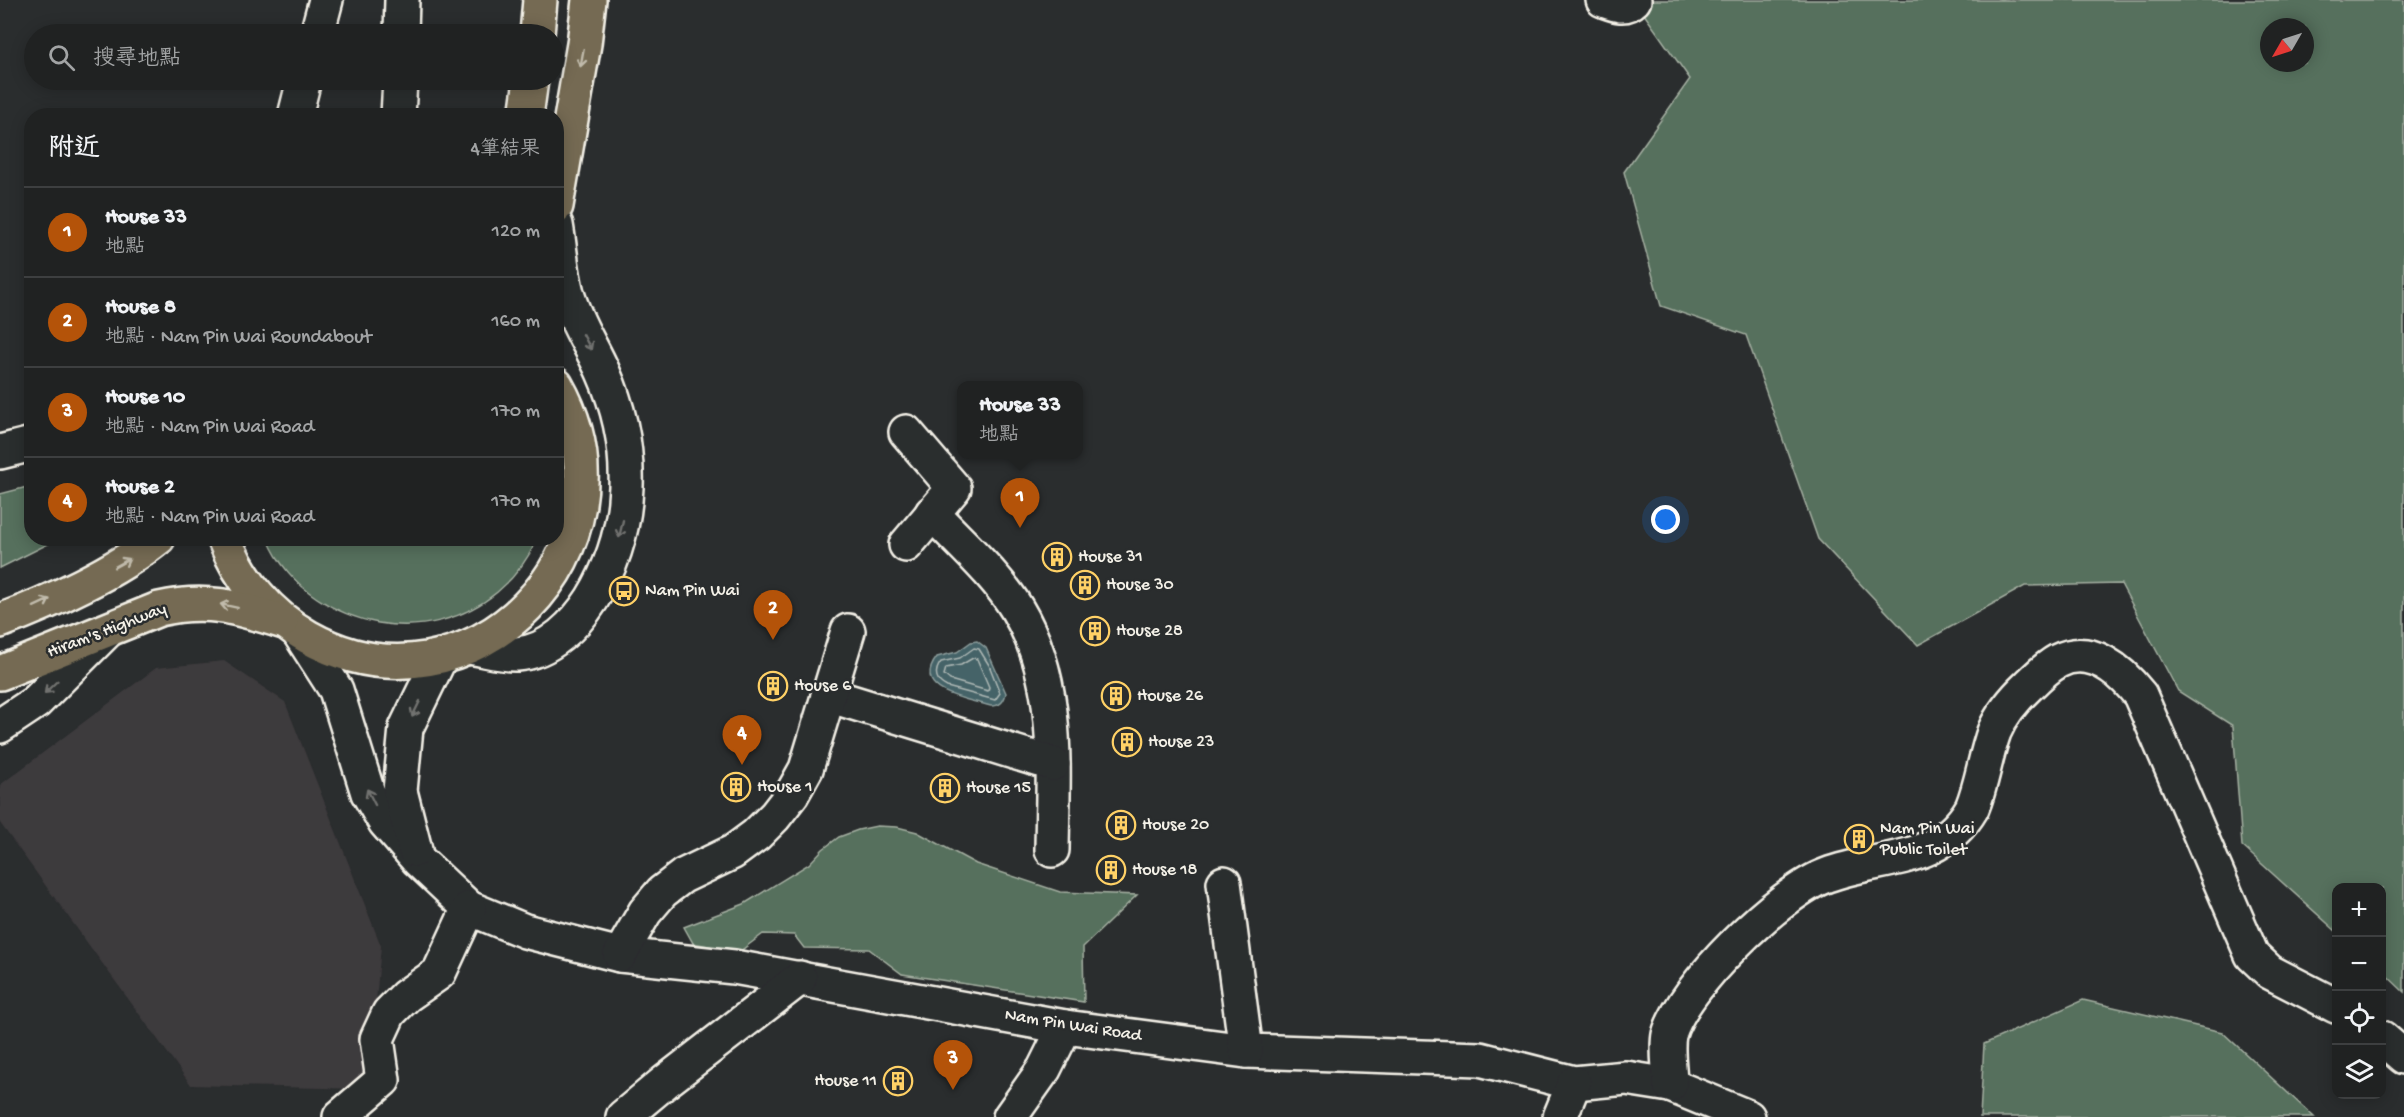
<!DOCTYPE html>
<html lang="zh-TW">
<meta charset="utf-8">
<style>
body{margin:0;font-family:"Gochi Hand","LXGW WenKai TC",sans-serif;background:#282a2a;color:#f1f3f6}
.controls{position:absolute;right:18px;bottom:18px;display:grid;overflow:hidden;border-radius:12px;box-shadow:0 3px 15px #0003}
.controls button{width:54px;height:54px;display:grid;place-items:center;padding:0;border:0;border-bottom:2px solid #3d3f40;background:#202222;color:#f1f3f6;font:30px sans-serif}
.compass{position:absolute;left:2260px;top:18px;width:54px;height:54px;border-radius:50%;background:#202222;box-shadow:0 3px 15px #0003;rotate:231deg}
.you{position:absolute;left:1666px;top:520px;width:21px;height:21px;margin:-15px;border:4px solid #fff;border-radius:50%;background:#1a73e8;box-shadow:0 0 0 9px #1a73e833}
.badge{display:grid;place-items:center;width:39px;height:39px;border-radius:50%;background:#b45309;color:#fff;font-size:20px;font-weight:700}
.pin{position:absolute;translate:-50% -50px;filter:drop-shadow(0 2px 3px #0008)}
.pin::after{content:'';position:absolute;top:32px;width:21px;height:18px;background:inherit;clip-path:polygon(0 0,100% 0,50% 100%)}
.popup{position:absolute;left:957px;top:381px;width:126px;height:78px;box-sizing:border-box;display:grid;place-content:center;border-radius:12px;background:#202222;filter:drop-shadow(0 2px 4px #0005);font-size:20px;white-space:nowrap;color:#a2a4a5}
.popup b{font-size:22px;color:#f1f3f6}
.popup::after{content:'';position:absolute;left:50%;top:100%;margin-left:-12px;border:12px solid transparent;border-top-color:#202222}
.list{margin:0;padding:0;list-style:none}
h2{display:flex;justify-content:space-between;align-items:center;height:78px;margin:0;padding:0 24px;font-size:26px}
h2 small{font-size:20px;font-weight:400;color:#a2a4a5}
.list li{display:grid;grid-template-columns:39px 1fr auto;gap:18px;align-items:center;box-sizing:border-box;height:90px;padding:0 24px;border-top:2px solid #3d3f40}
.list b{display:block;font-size:22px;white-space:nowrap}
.list p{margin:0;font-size:20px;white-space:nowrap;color:#a2a4a5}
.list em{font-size:20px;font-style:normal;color:#a2a4a5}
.icon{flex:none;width:33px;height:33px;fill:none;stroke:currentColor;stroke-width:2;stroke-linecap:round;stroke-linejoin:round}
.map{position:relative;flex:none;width:2404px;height:1117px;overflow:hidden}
.search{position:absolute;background:#202222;box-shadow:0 3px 15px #0003;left:24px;top:24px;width:540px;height:66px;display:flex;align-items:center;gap:15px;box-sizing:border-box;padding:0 21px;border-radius:33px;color:#a2a4a5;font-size:22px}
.panel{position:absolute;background:#202222;box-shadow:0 3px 15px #0003;left:24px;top:108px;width:540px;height:438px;border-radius:24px}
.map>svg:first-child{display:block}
</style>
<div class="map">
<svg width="2404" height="1117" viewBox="0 0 2404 1117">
<rect width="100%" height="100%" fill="#2a2d2e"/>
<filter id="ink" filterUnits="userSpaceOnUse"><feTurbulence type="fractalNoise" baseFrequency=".0167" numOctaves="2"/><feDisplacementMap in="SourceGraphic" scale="12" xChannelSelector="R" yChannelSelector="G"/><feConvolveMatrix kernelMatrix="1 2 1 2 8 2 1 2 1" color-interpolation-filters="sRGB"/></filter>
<g filter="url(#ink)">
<polygon fill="#3e3a3d" points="224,661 285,702 381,946 368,1089 191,1085 0,823 0,785 156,668"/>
<g fill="#566f5d" stroke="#a5b0a2" stroke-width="1.5" fill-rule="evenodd">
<path d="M1634,0H2404V992L2382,971V888H2336V931L2242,846L2233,726L2178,691L2121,584L2025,586L1918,645L1818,539L1746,335L1661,306L1624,172L1690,79ZM2269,27H2305V63H2269Z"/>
<polygon points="31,486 32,538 58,539 0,568 0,494"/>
<path d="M268,539H537C498,626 394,650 317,598C296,584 277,562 268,539Z"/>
<polygon points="877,826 897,827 917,832 976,864 1060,892 1137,895 1083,947 1084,1002 902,974 869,949 804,948 794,935 763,934 739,952 693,943 684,927 744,904 809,864 823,849 839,837 858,830"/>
<polygon points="2083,1000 2222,1032 2314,1117 1980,1117 1984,1044"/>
</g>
<path fill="#456368" stroke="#8b9c9b" stroke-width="1.5" d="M977,641L986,648L1006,693C1004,702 1000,706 991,706C968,699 910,692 937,657L957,652L971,642Z"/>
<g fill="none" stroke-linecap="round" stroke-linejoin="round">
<g stroke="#aeb8b5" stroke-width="1.5">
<path d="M974,648L979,649L989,665L1000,693L995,700L947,687C936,682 933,672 941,662L960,658Z"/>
<polygon points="973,658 977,659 989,687 988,691 950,680 944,675 946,668 961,665"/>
</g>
<g stroke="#f4f1e8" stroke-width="38">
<g id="minor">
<path d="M1603,0C1614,4 1625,9 1634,0"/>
<polyline points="317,34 326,0"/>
<polyline points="401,34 402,0"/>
<polyline points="295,116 304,80"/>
<polyline points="398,116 400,80"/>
<polyline points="0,452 32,444"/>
<path d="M932,513C961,544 995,573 1017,609C1061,682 1053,768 1052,850"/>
<polyline points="906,545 954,488 906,432"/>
<polyline points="298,631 336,690 368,793 385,822 418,860 469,908 525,931 620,955 734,967 1065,1027 1246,1051 1480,1059 1574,1083 1626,1078 1670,1085 1748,1117"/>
<path d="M468,647C483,649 502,655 517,654C549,652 576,624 592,599C635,529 636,446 603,372C591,345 575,322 567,293C561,271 560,247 556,225"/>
<polyline points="828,695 1053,764"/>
<polyline points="0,726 36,702 107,631"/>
<polyline points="415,850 400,791 406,728 441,656"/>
<polyline points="1224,883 1246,1051"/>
<polyline points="620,955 645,912 662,892 683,876 733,852 756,835 775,816 792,794 806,769 848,631"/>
<polyline points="2382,1038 2404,1057"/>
<path d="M1670,1085C1670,1070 1666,1049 1669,1035C1682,987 1781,891 1827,875C1881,855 1939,865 1972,808C1982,784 1985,757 1994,732C2002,713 2014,699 2029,685C2038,676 2047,667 2058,661C2091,644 2121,671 2140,695L2252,955L2270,972L2336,1006"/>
<polyline points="340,1117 383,1080 377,1039 389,1013 406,996 439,973 469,908"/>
<polyline points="623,1117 665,1082 800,978"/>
<polyline points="1010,1117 1044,1069 1065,1027"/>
<polyline points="1560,1117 1574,1083"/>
</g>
</g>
<g stroke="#f4f1e8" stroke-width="38">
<g id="major">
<polyline points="537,34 540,0"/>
<polyline points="526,116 531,80"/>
<polyline points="556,206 584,44 589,0"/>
<path d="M224,538C240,580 269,615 308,637C470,728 648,547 556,385"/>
<path d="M0,621C51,602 116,572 158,538"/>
<path d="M0,673L159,609C206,598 236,607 281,621"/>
</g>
</g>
<use href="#minor" stroke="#2a2d2e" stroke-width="33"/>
<use href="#major" stroke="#746b52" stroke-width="33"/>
</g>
<defs><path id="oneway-shaft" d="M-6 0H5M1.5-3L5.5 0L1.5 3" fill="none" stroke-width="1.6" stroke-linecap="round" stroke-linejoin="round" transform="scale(1.5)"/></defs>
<g stroke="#c1bbac">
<use href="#oneway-shaft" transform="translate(582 58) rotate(100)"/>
<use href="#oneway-shaft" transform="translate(122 563) rotate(-29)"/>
<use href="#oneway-shaft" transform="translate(42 603) rotate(-25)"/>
<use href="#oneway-shaft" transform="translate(229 606) rotate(-168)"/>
</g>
<g stroke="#71726f">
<use href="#oneway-shaft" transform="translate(587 342) rotate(62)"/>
<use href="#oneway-shaft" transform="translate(621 529) rotate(103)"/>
<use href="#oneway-shaft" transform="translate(51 687) rotate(136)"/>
<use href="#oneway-shaft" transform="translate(416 709) rotate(116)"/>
<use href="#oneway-shaft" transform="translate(371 797) rotate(-117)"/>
</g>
</g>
<defs>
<g id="building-ring" transform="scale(1.5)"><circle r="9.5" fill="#2a2d2e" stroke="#ffd166" stroke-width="1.5"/><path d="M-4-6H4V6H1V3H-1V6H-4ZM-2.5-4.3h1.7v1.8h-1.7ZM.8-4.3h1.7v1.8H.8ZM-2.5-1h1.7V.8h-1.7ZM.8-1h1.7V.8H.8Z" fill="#ffd166"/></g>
<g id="bus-ring" transform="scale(1.5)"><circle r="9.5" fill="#2a2d2e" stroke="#ffd166" stroke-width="1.5"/><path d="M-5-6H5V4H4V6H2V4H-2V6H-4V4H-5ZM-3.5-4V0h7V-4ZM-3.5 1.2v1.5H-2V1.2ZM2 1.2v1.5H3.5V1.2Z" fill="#ffd166"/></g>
</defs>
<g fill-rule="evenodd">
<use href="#building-ring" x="1057" y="557"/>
<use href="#building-ring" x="1085" y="585"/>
<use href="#bus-ring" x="624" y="591"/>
<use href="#building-ring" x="1095" y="631"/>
<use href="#building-ring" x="773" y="686"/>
<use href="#building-ring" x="1116" y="696"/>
<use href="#building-ring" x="1127" y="742"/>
<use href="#building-ring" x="736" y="787"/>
<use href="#building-ring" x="945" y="788"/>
<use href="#building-ring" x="1121" y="825"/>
<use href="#building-ring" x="1859" y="839"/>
<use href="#building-ring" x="1111" y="870"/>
<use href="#building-ring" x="898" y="1081"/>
</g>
<g text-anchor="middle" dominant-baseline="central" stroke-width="5" stroke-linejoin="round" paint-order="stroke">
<g font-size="18" fill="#f4f1e8" stroke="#2a2d2e" text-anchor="start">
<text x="1078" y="557">House 31</text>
<text x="1106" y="585">House 30</text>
<text x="645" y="591">Nam Pin Wai</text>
<text x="1116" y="631">House 28</text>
<text x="794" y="686">House 6</text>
<text x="1137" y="696">House 26</text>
<text x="1148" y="742">House 23</text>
<text x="757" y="787">House 1</text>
<text x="966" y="788">House 15</text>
<text x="1142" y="825">House 20</text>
<text x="1880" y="829">Nam Pin Wai<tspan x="1880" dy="21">Public Toilet</tspan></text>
<text x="1132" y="870">House 18</text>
<text x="877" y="1081" text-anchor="end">House 11</text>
</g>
<g font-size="18" fill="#f4f1e8" stroke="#2a2d2e">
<text transform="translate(107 631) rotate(-21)">Hiram's Highway</text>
<text transform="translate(1073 1026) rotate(9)">Nam Pin Wai Road</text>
</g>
</g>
</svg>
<div class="controls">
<button>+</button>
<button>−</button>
<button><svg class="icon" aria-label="locate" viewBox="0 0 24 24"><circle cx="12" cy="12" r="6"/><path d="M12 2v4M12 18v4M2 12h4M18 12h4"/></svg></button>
<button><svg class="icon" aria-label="layers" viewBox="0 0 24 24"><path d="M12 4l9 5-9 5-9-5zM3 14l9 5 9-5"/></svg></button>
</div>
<svg class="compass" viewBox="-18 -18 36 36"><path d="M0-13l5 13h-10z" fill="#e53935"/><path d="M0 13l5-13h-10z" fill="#a2a4a5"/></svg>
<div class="you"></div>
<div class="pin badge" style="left:1020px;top:528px">1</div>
<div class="popup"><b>House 33</b>地點</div>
<div class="pin badge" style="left:773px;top:640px">2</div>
<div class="pin badge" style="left:953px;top:1090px">3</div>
<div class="pin badge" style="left:742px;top:765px">4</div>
<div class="search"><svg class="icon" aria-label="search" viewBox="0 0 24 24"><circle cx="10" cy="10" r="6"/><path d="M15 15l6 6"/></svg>搜尋地點</div>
<section class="panel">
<h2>附近<small>4筆結果</small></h2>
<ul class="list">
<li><span class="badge">1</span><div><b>House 33</b><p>地點</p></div><em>120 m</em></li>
<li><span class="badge">2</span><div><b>House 8</b><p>地點 · Nam Pin Wai Roundabout</p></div><em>160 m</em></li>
<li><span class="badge">3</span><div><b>House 10</b><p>地點 · Nam Pin Wai Road</p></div><em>170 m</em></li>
<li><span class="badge">4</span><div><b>House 2</b><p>地點 · Nam Pin Wai Road</p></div><em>170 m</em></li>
</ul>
</section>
</div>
